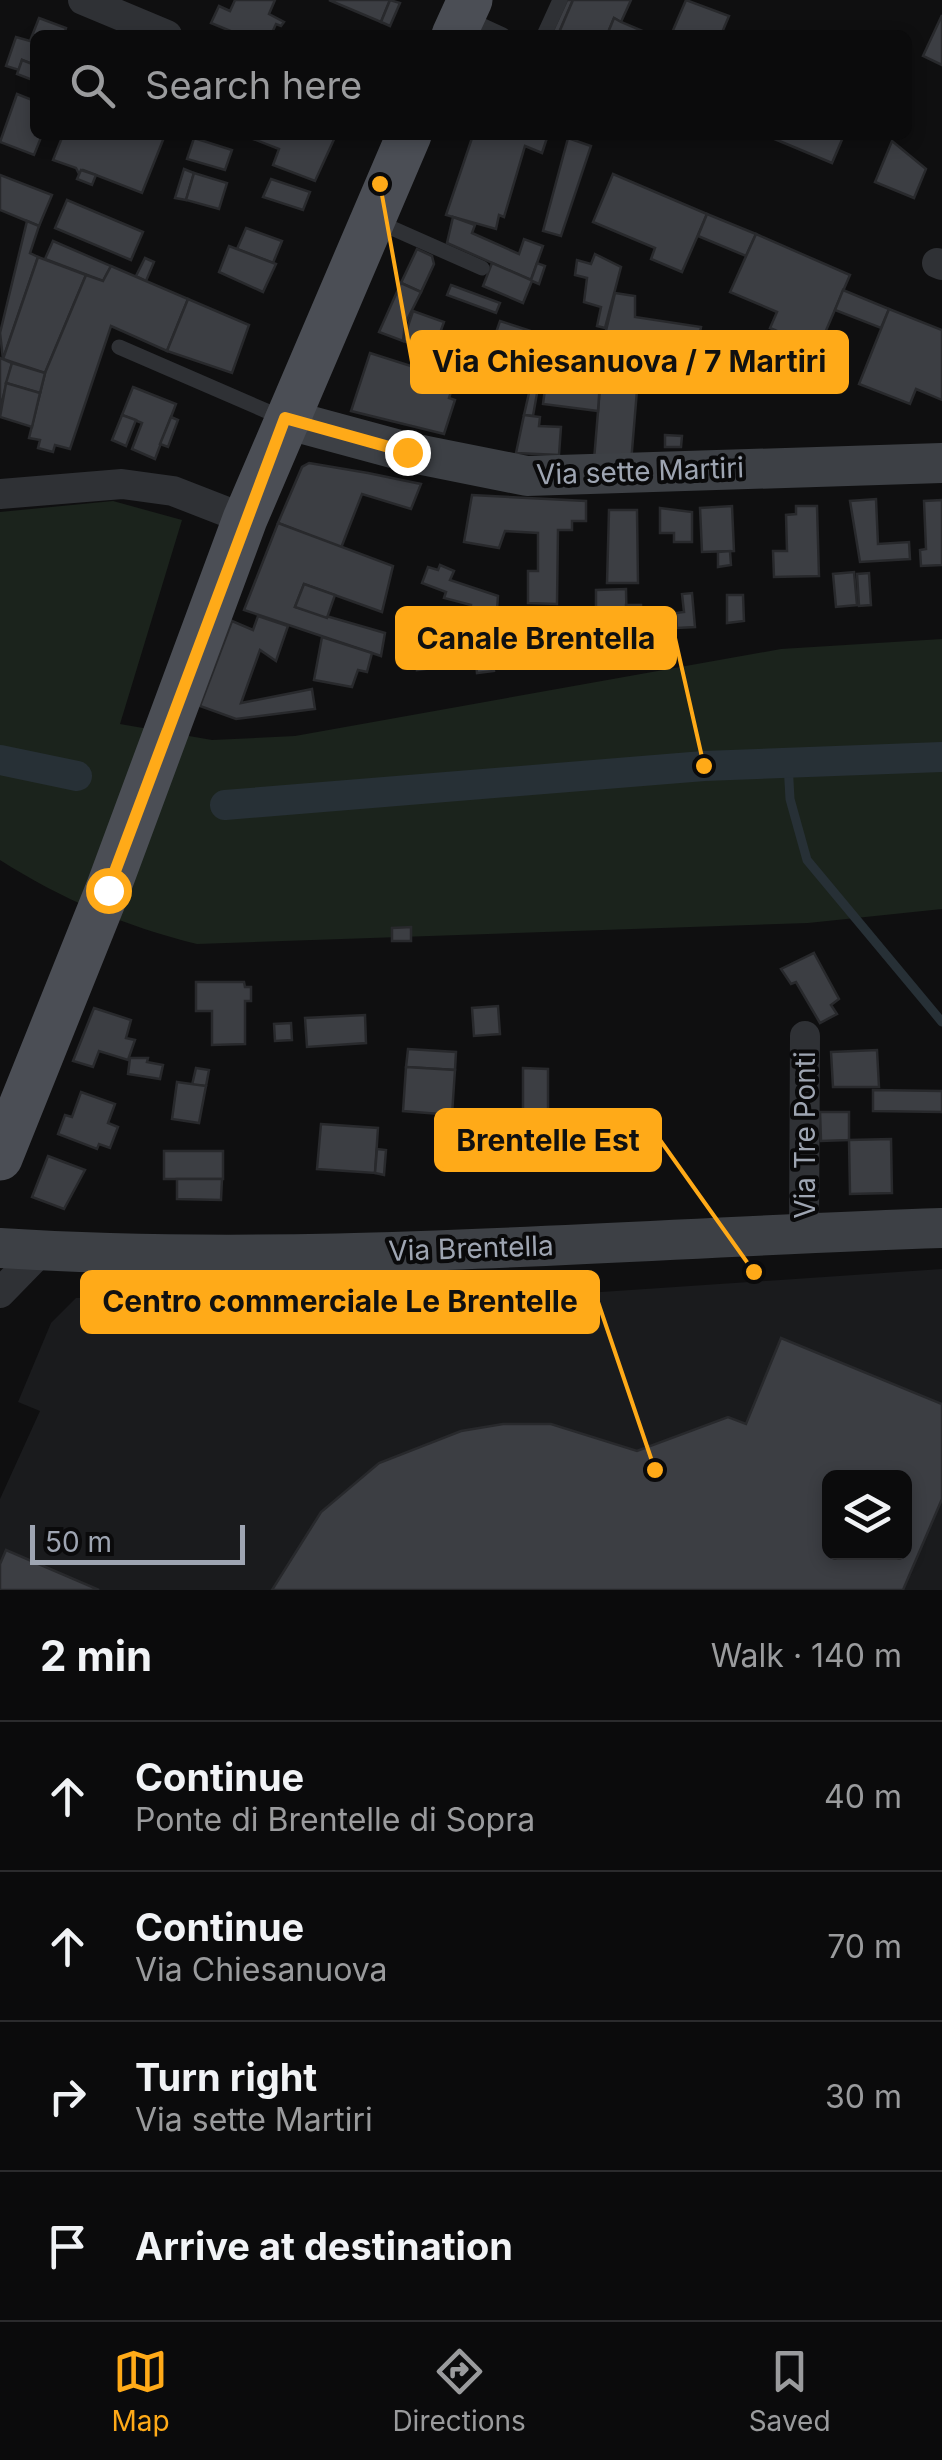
<!DOCTYPE html>
<meta charset="utf-8">
<style>
body{margin:0;font-family:Inter,sans-serif;background:#141415;color:#f1f3f6}
.controls{position:absolute;right:30px;bottom:30px;display:grid;overflow:hidden;border-radius:15px;box-shadow:0 5px 15px #0003}
.controls button{width:90px;height:90px;display:grid;place-items:center;padding:0;border:0;border-bottom:2px solid #2b2b2d;background:#0b0b0c;color:#f1f3f6;font:50px sans-serif}
.scale{position:absolute;left:30px;bottom:25px;width:215px;box-sizing:border-box;padding-left:10px;border:5px solid #9ea5b2;border-top:0;font-size:28px;line-height:35px;white-space:nowrap;color:#9ea5b2;-webkit-text-stroke:8px #0a0a0b;paint-order:stroke}
.stop{position:absolute;width:30px;height:30px;margin:-22px;border:8px solid #ffaa18;border-radius:50%;background:#fff}
.stop.end{background:#ffaa18;border-color:#fff;box-shadow:0 2px 10px #0008}
.list{margin:0;padding:0;list-style:none}
h2{display:flex;justify-content:space-between;align-items:center;height:130px;margin:0;padding:0 40px;font-size:42px}
h2 small{font-size:32px;font-weight:400;color:#9a9b9d}
.list li{display:grid;grid-template-columns:65px 1fr auto;gap:30px;align-items:center;box-sizing:border-box;height:150px;padding:0 40px;border-top:2px solid #2b2b2d}
.list b{display:block;font-size:38px;white-space:nowrap}
.list p{margin:0;font-size:32px;white-space:nowrap;color:#9a9b9d}
.list em{font-size:32px;font-style:normal;color:#9a9b9d}
.icon{flex:none;width:55px;height:55px;fill:none;stroke:currentColor;stroke-width:2;stroke-linecap:round;stroke-linejoin:round}
.map{position:relative;flex:none;width:942px;height:1590px;overflow:hidden}
.search{position:absolute;background:#0b0b0c;box-shadow:0 5px 15px #0003;left:30px;right:30px;top:30px;height:110px;display:flex;align-items:center;gap:25px;box-sizing:border-box;padding:0 35px;border-radius:15px;color:#9a9b9d;font-size:38px}
.sheet{height:730px;background:#0b0b0c}
nav{display:flex;justify-content:space-around;align-items:center;box-sizing:border-box;height:140px;border-top:2px solid #2b2b2d;background:#0b0b0c;font-size:28px;color:#9a9b9d}
nav a{display:grid;justify-items:center;gap:5px}
nav .on{color:#ffaa18}
.map>svg:first-child{display:block}
</style>
<div class="map">
<svg width="942" height="1590" viewBox="0 0 942 1590">
<rect width="100%" height="100%" fill="#0f0f10"/>
<path fill="#1a1b1d" fill-rule="evenodd" d="M942,1269V1590H0V1499L40,1411L18,1402L51,1323L76,1298L527,1297ZM830,1478H904V1552H830Z"/>
<path fill="#1b231c" d="M113,501L182,520L120,724L212,740L295,736L781,649L942,639V909L808,923L197,944C127,927 61,899 0,860V512Z"/>
<g fill="none" stroke-linecap="round" stroke-linejoin="round">
<polyline stroke="#273036" stroke-width="9" points="788,763 790,799 807,860 942,1022"/>
<g stroke="#273036" stroke-width="30">
<polyline points="0,760 77,776"/>
<polyline points="225,805 704,766 942,757"/>
</g>
</g>
<g fill="#3c3e43" stroke="#28292c" stroke-width="2.5" fill-rule="evenodd">
<polygon points="235,0 275,0 269,14 284,22 281,26 276,24 271,35 240,35 211,23 219,6 230,11"/>
<polygon points="329,0 390,0 381,22"/>
<polygon points="390,0 400,3 390,26 381,22"/>
<polygon points="567,0 573,0 558,35 551,35"/>
<polygon points="573,0 631,0 621,22 614,18 607,35 558,35"/>
<polygon points="686,0 729,16 721,35 671,35"/>
<polygon points="942,15 942,65 923,56"/>
<polygon points="39,18 66,28 64,35 35,35 35,65 22,60 19,70 6,66 16,37 30,41"/>
<polygon points="614,18 621,22 652,35 607,35"/>
<polygon points="22,60 35,65 35,81 17,74"/>
<polygon points="17,94 35,101 35,135 42,135 34,155 0,142"/>
<polygon points="63,135 165,135 142,193 83,170 79,174 76,168 53,160"/>
<polygon points="243,135 336,135 315,181 273,165 279,149"/>
<polygon points="473,135 548,135 542,153 525,146 504,217 499,215 496,229 446,215"/>
<polygon points="765,135 844,135 832,163"/>
<polygon points="194,138 232,150 225,170 187,159"/>
<polygon points="568,138 591,146 561,236 543,231"/>
<polygon points="892,141 926,169 914,198 875,182"/>
<polygon points="184,169 194,173 186,200 175,198"/>
<polygon points="81,170 96,175 92,185 77,179"/>
<polygon points="194,173 227,183 219,209 186,200"/>
<polygon points="613,174 707,214 682,272 651,259 655,248 593,222"/>
<polygon points="0,175 52,195 39,226 0,210"/>
<polygon points="271,179 310,192 303,210 263,197"/>
<polygon points="67,200 143,232 131,260 55,228"/>
<polygon points="707,214 756,234 746,256 698,236"/>
<polygon points="453,217 475,225 472,233 519,254 524,239 543,246 531,280 447,243"/>
<polygon points="27,221 39,226 30,253 38,257 3,359 0,333"/>
<polygon points="246,228 282,241 273,263 237,249"/>
<polygon points="756,234 850,275 818,349 770,328 777,312 730,292"/>
<polygon points="53,241 111,266 103,281 45,259"/>
<polygon points="229,246 276,264 263,292 219,272"/>
<polygon points="417,249 432,256 434,264 421,292 401,283"/>
<polygon points="595,254 621,267 605,328 597,326 601,307 584,302 587,278 575,275 577,260 591,264"/>
<polygon points="38,257 86,275 45,373 3,359"/>
<polygon points="145,258 154,262 146,281 136,276"/>
<polygon points="492,263 531,280 537,263 545,266 539,284 532,281 523,303 483,286"/>
<polygon points="111,266 188,299 167,351 111,326 70,449 55,445 53,452 38,448 40,440 29,438 45,373 86,275 103,281"/>
<polygon points="401,283 421,292 405,324 403,341 379,332"/>
<polygon points="451,285 500,303 496,313 447,295"/>
<polygon points="843,290 889,309 881,328 835,310"/>
<polygon points="615,293 635,296 635,317 701,327 693,368 639,366 631,463 594,460 604,339"/>
<polygon points="188,299 249,325 232,373 167,351"/>
<polygon points="889,309 942,330 942,400 916,389 910,404 859,384"/>
<polygon points="413,311 444,322 440,333 484,345 478,364 403,341"/>
<polygon points="500,321 534,332 523,368 534,371 532,379 478,364 484,345 491,347"/>
<polygon points="551,345 588,351 586,373 590,373 590,382 600,382 598,411 543,404"/>
<polygon points="370,353 455,380 449,398 455,400 444,434 351,411"/>
<polygon points="0,358 12,363 0,409"/>
<polygon points="12,363 45,373 40,393 6,383"/>
<polygon points="534,371 541,371 533,416 524,415"/>
<polygon points="6,383 40,393 32,427 0,417"/>
<polygon points="133,387 176,404 155,459 132,449 142,423 122,415"/>
<polygon points="122,415 136,420 126,446 112,440"/>
<polygon points="524,415 540,417 539,426 561,427 559,455 516,453"/>
<polygon points="171,417 178,420 168,447 160,444"/>
<polygon points="665,435 682,436 681,447 665,447"/>
<polygon points="309,463 368,473 421,484 411,509 362,494 341,548 278,523 302,467"/>
<polygon points="472,495 586,501 586,521 572,521 572,530 558,530 557,604 528,603 528,571 538,571 538,533 505,531 499,548 464,542"/>
<polygon points="876,499 878,544 909,542 910,559 860,562 850,501"/>
<polygon points="942,500 942,565 921,566 920,550 926,549 924,501"/>
<polygon points="732,506 734,551 702,552 700,508"/>
<polygon points="796,506 817,506 819,576 774,577 773,551 787,551 786,515 796,514"/>
<polygon points="660,508 692,512 692,542 674,542 674,533 660,533"/>
<polygon points="609,510 637,510 638,583 607,583"/>
<polygon points="278,523 393,566 382,612 304,584 295,607 385,633 381,656 244,610"/>
<polygon points="730,551 731,565 718,567 718,552"/>
<polygon points="440,565 454,571 450,580 498,596 495,637 468,634 471,605 444,598 446,592 422,583 428,567 438,570"/>
<polygon points="854,572 857,605 836,607 833,574"/>
<polygon points="869,573 871,605 859,606 857,574"/>
<polygon points="304,584 335,595 327,618 295,607"/>
<polygon points="626,589 627,636 584,634 584,613 596,612 596,590"/>
<polygon points="692,593 695,627 677,628 676,613 684,612 682,594"/>
<polygon points="727,595 743,595 744,621 727,623"/>
<polygon points="626,605 641,605 641,635 627,636"/>
<polygon points="258,616 288,626 276,661 260,650 241,703 312,689 315,709 236,719 200,706 232,621 253,630"/>
<polygon points="419,630 495,637 493,660 417,670"/>
<polygon points="322,637 372,653 367,672 358,670 352,687 314,680"/>
<polygon points="493,660 494,671 477,673 476,662"/>
<polygon points="411,927 411,941 392,941 392,928"/>
<polygon points="814,953 839,999 831,1005 837,1014 820,1023 796,982 791,984 781,969"/>
<polygon points="196,982 244,982 245,987 251,987 251,1001 245,1001 245,1044 212,1045 212,1011 196,1011"/>
<polygon points="498,1006 500,1034 474,1036 472,1008"/>
<polygon points="94,1008 131,1020 126,1038 135,1040 128,1060 99,1051 93,1067 73,1061"/>
<polygon points="365,1015 366,1043 307,1047 305,1018"/>
<polygon points="291,1023 292,1040 275,1041 274,1024"/>
<polygon points="408,1049 456,1052 455,1070 406,1067"/>
<polygon points="877,1050 879,1087 833,1087 831,1052"/>
<polygon points="130,1058 148,1058 147,1062 163,1065 160,1079 128,1074"/>
<polygon points="406,1067 455,1070 452,1115 403,1111"/>
<polygon points="196,1068 209,1070 206,1086 192,1085"/>
<polygon points="523,1068 548,1069 548,1120 523,1119"/>
<polygon points="177,1082 206,1086 199,1123 172,1119"/>
<polygon points="873,1090 942,1091 942,1112 873,1111"/>
<polygon points="81,1092 115,1104 108,1123 118,1127 110,1148 99,1144 97,1149 58,1134 65,1115 72,1117"/>
<polygon points="820,1112 849,1112 849,1140 821,1141"/>
<polygon points="321,1124 378,1128 375,1173 317,1169"/>
<polygon points="891,1139 892,1193 850,1194 849,1140"/>
<polygon points="377,1149 386,1150 384,1175 375,1173"/>
<rect x="164" y="1151" width="59" height="28"/>
<polygon points="48,1156 85,1170 64,1209 32,1197"/>
<polygon points="177,1179 222,1179 221,1200 177,1199"/>
<path d="M781,1338L942,1404V1499L903,1590H272L321,1512L379,1463L461,1431L503,1424H551L637,1451L728,1417L746,1424ZM830,1478H904V1552H830Z"/>
<polygon points="6,1550 99,1590 0,1590 0,1564"/>
</g>
<g fill="none" stroke-linecap="round" stroke-linejoin="round">
<g stroke="#2f3135" stroke-width="15">
<polyline points="466,18 503,35"/>
<polyline points="544,35 560,0"/>
<polyline points="376,221 482,268"/>
<polyline points="119,347 285,419"/>
</g>
<g stroke="#2f3135" stroke-width="30">
<polyline points="83,0 167,35"/>
<polyline points="937,263 942,265"/>
<polyline points="0,494 122,484 173,491 245,519"/>
<polyline points="804,1234 805,1036"/>
<polyline points="0,1293 41,1251"/>
</g>
<g stroke="#3d4045" stroke-width="40">
<polyline points="285,419 407,452 527,476 942,463"/>
<path d="M0,1248C314,1268 629,1238 942,1228"/>
</g>
<g stroke="#4b4e55" stroke-width="45">
<polyline points="454,35 470,0"/>
<polyline points="0,1158 108,889 245,519 409,135"/>
</g>
</g>
<g fill="none" stroke-linecap="round" stroke-linejoin="round">
<polyline stroke="#ffaa18" stroke-width="12" points="108,890 285,418 407,452"/>
</g>
<g text-anchor="middle" dominant-baseline="central" stroke-width="8" stroke-linejoin="round" paint-order="stroke">
<g font-size="28" fill="#9ea5b2" stroke="#0a0a0b">
<text transform="translate(640 471) rotate(-2)">Via sette Martiri</text>
<text transform="translate(805 1135) rotate(-90)">Via Tre Ponti</text>
<text transform="translate(471 1248) rotate(-2)">Via Brentella</text>
</g>
</g>
<path fill="none" stroke="#ffaa18" stroke-width="4" d="M380 184L412 362M704 766L675 638M754 1272L660 1140M655 1470L598 1302"/>
<g fill="#ffaa18" stroke="#0a0a0b" stroke-width="4">
<circle cx="380" cy="184" r="10"/>
<circle cx="704" cy="766" r="10"/>
<circle cx="754" cy="1272" r="10"/>
<circle cx="655" cy="1470" r="10"/>
</g>
<g fill="#ffaa18" stroke="#ffaa18" stroke-width="4">
<rect x="412" y="332" width="435" height="60" rx="10"/>
<rect x="397" y="608" width="278" height="60" rx="10"/>
<rect x="436" y="1110" width="224" height="60" rx="10"/>
<rect x="82" y="1272" width="516" height="60" rx="10"/>
</g>
<g font-size="30" text-anchor="middle" font-weight="bold" fill="#111">
<text x="629" y="372">Via Chiesanuova / 7 Martiri</text>
<text x="536" y="649">Canale Brentella</text>
<text x="548" y="1151">Brentelle Est</text>
<text x="340" y="1312">Centro commerciale Le Brentelle</text>
</g>
</svg>
<div class="controls">
<button><svg class="icon" aria-label="layers" viewBox="0 0 24 24"><path d="M12 4l9 5-9 5-9-5zM3 14l9 5 9-5"/></svg></button>
</div>
<div class="scale">50 m</div>
<div class="stop" style="left:108px;top:890px"></div>
<div class="stop end" style="left:407px;top:452px"></div>
<div class="search"><svg class="icon" aria-label="search" viewBox="0 0 24 24"><circle cx="10" cy="10" r="6"/><path d="M15 15l6 6"/></svg>Search here</div>
</div>
<section class="sheet">
<h2>2 min<small>Walk · 140 m</small></h2>
<ul class="list">
<li><svg class="icon" aria-label="ahead" viewBox="0 0 24 24"><path d="M12 20V5M6 11l6-6 6 6"/></svg><div><b>Continue</b><p>Ponte di Brentelle di Sopra</p></div><em>40 m</em></li>
<li><svg class="icon" aria-label="ahead" viewBox="0 0 24 24"><path d="M12 20V5M6 11l6-6 6 6"/></svg><div><b>Continue</b><p>Via Chiesanuova</p></div><em>70 m</em></li>
<li><svg class="icon" aria-label="right" viewBox="0 0 24 24"><path d="M7 20v-9h11M14 6l5 5-5 5"/></svg><div><b>Turn right</b><p>Via sette Martiri</p></div><em>30 m</em></li>
<li><svg class="icon" aria-label="arrive" viewBox="0 0 24 24"><path d="M6 21V4h12l-3 4 3 4H6"/></svg><div><b>Arrive at destination</b></div></li>
</ul>
</section>
<nav>
<a class="on"><svg class="icon" aria-label="map" viewBox="0 0 24 24"><path d="M3 6l6-2 6 2 6-2v14l-6 2-6-2-6 2zM9 4v14M15 6v14"/></svg>Map</a>
<a><svg class="icon" aria-label="directions" viewBox="0 0 24 24"><path d="M12 3l9 9-9 9-9-9zM9 14v-3h6M13 9l2 2-2 2"/></svg>Directions</a>
<a><svg class="icon" aria-label="saved" viewBox="0 0 24 24"><path d="M7 4h10v16l-5-4-5 4z"/></svg>Saved</a>
</nav>
